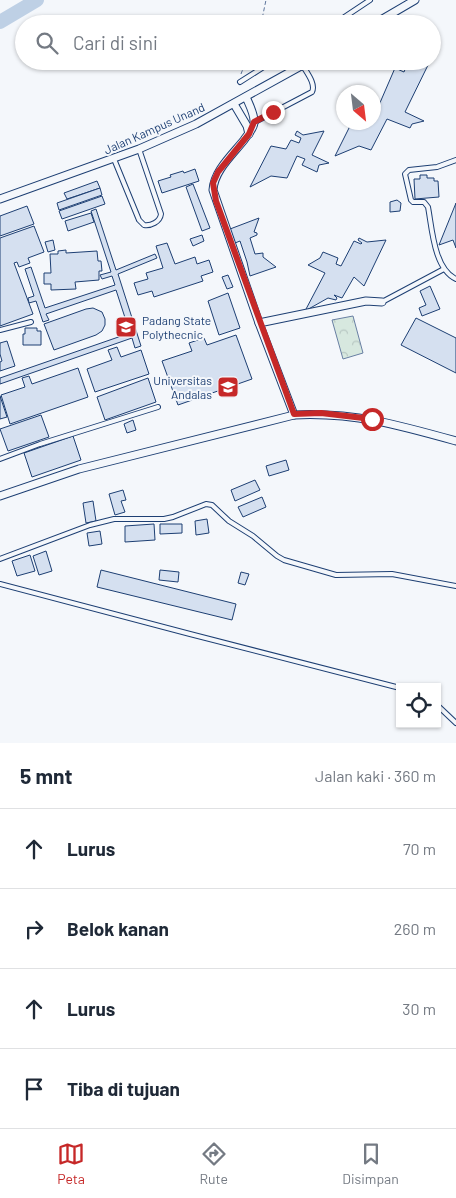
<!DOCTYPE html>
<html lang="id">
<meta charset="utf-8">
<style>
body{margin:0;font-family:Barlow,sans-serif;background:#f6f6f7;color:#1f2937}
.controls{position:absolute;right:15px;bottom:15px;display:grid;overflow:hidden;border-radius:0px;box-shadow:0 1px 4px #0004}
.controls button{width:45px;height:45px;display:grid;place-items:center;padding:0;border:0;border-bottom:1px solid #e0e1e3;background:#fff;color:#1f2937;font:25px sans-serif}
.compass{position:absolute;left:336px;top:85px;width:45px;height:45px;border-radius:50%;background:#fff;box-shadow:0 1px 4px #0004;rotate:152deg}
.stop{position:absolute;width:15px;height:15px;margin:-11px;border:4px solid #c62828;border-radius:50%;background:#fff}
.stop.end{background:#c62828;border-color:#fff;box-shadow:0 1px 5px #0008}
.list{margin:0;padding:0;list-style:none}
h2{display:flex;justify-content:space-between;align-items:center;height:65px;margin:0;padding:0 20px;font-size:21px}
h2 small{font-size:16px;font-weight:400;color:#747a83}
.list li{display:grid;grid-template-columns:32px 1fr auto;gap:15px;align-items:center;box-sizing:border-box;height:80px;padding:0 20px;border-top:1px solid #e0e1e3}
.list b{display:block;font-size:19px;white-space:nowrap}
.list em{font-size:16px;font-style:normal;color:#747a83}
.icon{flex:none;width:28px;height:28px;fill:none;stroke:currentColor;stroke-width:2;stroke-linecap:round;stroke-linejoin:round}
.map{position:relative;flex:none;width:456px;height:743px;overflow:hidden}
.search{position:absolute;background:#fff;box-shadow:0 1px 4px #0004;left:15px;right:15px;top:15px;height:55px;display:flex;align-items:center;gap:12px;box-sizing:border-box;padding:0 18px;border-radius:28px;color:#747a83;font-size:19px}
.sheet{height:385px;background:#fff}
nav{display:flex;justify-content:space-around;align-items:center;box-sizing:border-box;height:70px;border-top:1px solid #e0e1e3;background:#fff;font-size:14px;color:#747a83}
nav a{display:grid;justify-items:center;gap:2px}
nav .on{color:#c62828}
.map>svg:first-child{display:block}
</style>
<div class="map">
<svg width="456" height="743" viewBox="0 0 456 743">
<defs>
<pattern id="forest-crowns" width="20" height="18" patternUnits="userSpaceOnUse" patternTransform="scale(1.25)"><rect width="20" height="18" fill="#d7e8df"/><path d="M2 6a3 3 0 1 1 6 0M12 15a3 3 0 1 1 6 0" fill="none" stroke="#b8c8c3"/></pattern>
</defs>
<rect width="100%" height="100%" fill="#f4f7fb"/>
<polygon fill="url(#forest-crowns)" stroke="#687fa3" points="353,316 363,353 343,359 332,320"/>
<g fill="none" stroke-linecap="round" stroke-linejoin="round">
<polyline stroke="#bed0e5" stroke-width="14" points="0,22 37,0"/>
</g>
<g fill="#d5e0f0" stroke="#1d3f73">
<polygon points="425,61 430,61 405,112 424,121 412,124 410,128 387,119 371,150 359,146 335,156 352,122 374,122 374,105 379,105 395,68 404,72 406,67 401,65 402,62 410,65"/>
<polygon points="297,131 303,135 324,131 312,155 329,163 319,165 317,172 302,165 305,159 297,156 287,178 271,176 250,187 271,146 286,149 291,140 299,143 301,138 295,135"/>
<polygon points="195,169 199,181 162,193 158,181 171,177 170,175 183,171 184,173"/>
<polygon points="420,175 427,175 427,178 434,178 434,181 438,181 439,197 415,199 414,179 420,179"/>
<polygon points="97,181 100,188 67,199 64,193"/>
<polygon points="193,184 210,228 202,231 186,187"/>
<polygon points="100,188 102,195 59,210 57,203"/>
<polygon points="102,196 105,204 62,219 59,211"/>
<polygon points="397,200 401,203 400,211 390,212 390,202"/>
<polygon points="456,203 456,248 453,240 439,245"/>
<polygon points="27,206 34,224 0,236 0,216"/>
<polygon points="96,209 116,270 155,254 157,258 118,274 141,346 135,348 132,338 0,384 0,378 130,333 116,290 46,314 49,320 43,322 36,301 29,303 28,298 34,296 25,269 31,267 45,308 115,285 112,276 102,279 100,275 111,272 91,211"/>
<polygon points="91,213 94,222 68,231 65,221"/>
<polygon points="259,218 254,232 257,233 257,235 250,238 255,254 263,253 263,257 276,267 250,276 247,262 240,241 235,243 230,229"/>
<polygon points="34,226 44,252 28,258 30,263 19,267 17,262 14,263 33,314 0,326 0,238"/>
<polygon points="202,235 204,241 193,246 190,239"/>
<polygon points="359,238 367,242 386,240 364,286 354,277 342,298 334,295 337,298 336,300 328,298 305,311 325,273 308,265 320,258 323,252 338,258 336,264 341,266 354,241 361,244 362,243 358,240"/>
<polygon points="53,240 55,250 48,252 45,242"/>
<polygon points="167,243 175,264 195,257 197,264 209,260 213,272 201,276 203,281 154,297 152,291 138,295 134,283 148,279 146,273 163,268 156,246"/>
<polygon points="66,250 66,253 97,251 98,261 101,261 102,271 99,271 99,280 75,282 76,289 51,290 51,284 44,284 44,273 51,273 50,254 58,254 58,251"/>
<polygon points="228,275 233,287 227,289 222,277"/>
<polygon points="430,286 440,309 422,316 419,308 426,305 420,291"/>
<polygon points="228,293 240,328 219,335 208,301"/>
<polygon points="93,308 102,312 105,319 105,325 102,331 96,335 54,350 44,324 86,309"/>
<polygon points="416,318 456,338 456,373 401,345"/>
<polygon points="25,328 37,328 37,331 41,331 41,345 23,345 23,334 25,334"/>
<polygon points="236,335 252,379 178,405 162,361 192,351 189,343 204,338 207,345"/>
<polygon points="7,341 15,366 0,371 0,362 2,361 0,354 0,343"/>
<polygon points="117,347 121,357 141,350 149,374 95,392 87,369 112,360 108,350"/>
<polygon points="78,368 88,397 10,424 1,395 25,387 22,378 29,376 32,384"/>
<polygon points="148,378 156,402 105,420 97,397"/>
<polygon points="0,396 7,417 0,419"/>
<polygon points="41,415 49,437 8,451 0,429"/>
<polygon points="133,420 136,430 127,433 124,424"/>
<polygon points="73,436 81,460 32,477 24,453"/>
<polygon points="286,460 289,470 269,476 266,466"/>
<polygon points="255,480 260,490 235,501 231,490"/>
<polygon points="123,490 126,500 121,501 125,512 115,515 109,494"/>
<polygon points="262,497 266,507 243,517 238,507"/>
<polygon points="93,501 96,521 86,523 83,503"/>
<polygon points="207,519 209,533 196,535 195,521"/>
<polygon points="154,524 155,540 125,542 125,526"/>
<polygon points="160,524 182,524 182,533 160,534"/>
<polygon points="100,531 102,544 89,546 87,533"/>
<polygon points="46,551 52,571 39,575 33,556"/>
<polygon points="30,555 35,571 17,576 12,561"/>
<polygon points="101,570 236,604 232,620 97,587"/>
<polygon points="160,570 179,572 178,582 159,580"/>
<polygon points="241,572 249,574 245,585 238,583"/>
</g>
<g fill="none" stroke-linecap="round" stroke-linejoin="round">
<g stroke="#1d3f73" stroke-width="6">
<g id="service">
<polyline points="334,24 370,0"/>
<polyline points="240,82 273,61"/>
<path d="M253,123L312,92C316,84 307,73 303,66"/>
<path d="M114,159L139,220L144,225C151,226 160,222 161,214L139,149"/>
<path d="M456,160L437,167L409,170L405,174L411,200L413,202H424L428,207C432,228 434,269 456,279"/>
<polyline points="382,302 444,269"/>
<polyline points="0,330 31,322"/>
<polyline points="0,459 40,444 158,407"/>
<polyline points="0,559 90,525 114,519 164,519 173,517 206,504 212,505 229,521 253,536 277,556 284,560 336,575 392,574 456,586"/>
<polyline points="0,584 190,634 400,688"/>
<polyline points="437,705 456,723"/>
</g>
</g>
<g stroke="#1d3f73" stroke-width="9">
<g id="minor">
<polyline points="374,24 415,0"/>
<path d="M246,97C249,104 255,115 254,123C253,130 247,135 244,140C232,155 214,171 213,190L259,323L294,415"/>
<polyline points="234,104 247,126 249,134"/>
<polyline points="0,199 139,149 196,124 310,61"/>
<polyline points="259,323 366,301 382,302"/>
<path d="M0,496L79,469L294,415C353,412 399,425 456,441"/>
</g>
</g>
<g stroke="#5e769c" stroke-width="1" stroke-dasharray="4 2.5" stroke-linecap="butt">
<polyline points="261,24 266,0"/>
<polyline points="241,74 246,61"/>
</g>
<use href="#service" stroke="#f4f7fb" stroke-width="4"/>
<use href="#minor" stroke="#f4f7fb" stroke-width="7"/>
</g>
<g fill="none" stroke-linecap="round" stroke-linejoin="round">
<polyline stroke="#c62828" stroke-width="6" points="273,112 254,122 249,134 218,172 213,183 216,201 294,414 321,413 372,419"/>
</g>
<defs>
<g id="university-square" transform="scale(1.125)"><rect x="-9" y="-9" width="18" height="18" rx="4" fill="#c62828" stroke="#f4f7fb"/><path d="M0-5L7-2L0 1L-7-2ZM-4 1L0 2.5L4 1V4Q0 6-4 4Z" fill="#fff"/></g>
</defs>
<g fill-rule="evenodd">
<use href="#university-square" x="126" y="327"/>
<use href="#university-square" x="228" y="387"/>
</g>
<g text-anchor="middle" dominant-baseline="central" stroke-width="4" stroke-linejoin="round" paint-order="stroke">
<g font-size="12" fill="#1d3f73" stroke="#f4f7fb">
<text transform="translate(154 128) rotate(-24)">Jalan Kampus Unand</text>
</g>
<g font-size="12" fill="#1d3f73" stroke="#f4f7fb" text-anchor="start">
<text x="142" y="320">Padang State<tspan x="142" dy="14">Polythecnic</tspan></text>
<text x="212" y="380" text-anchor="end">Universitas<tspan x="212" dy="14">Andalas</tspan></text>
</g>
</g>
</svg>
<div class="controls">
<button><svg class="icon" aria-label="locate" viewBox="0 0 24 24"><circle cx="12" cy="12" r="6"/><path d="M12 2v4M12 18v4M2 12h4M18 12h4"/></svg></button>
</div>
<svg class="compass" viewBox="-18 -18 36 36"><path d="M0-13l5 13h-10z" fill="#e53935"/><path d="M0 13l5-13h-10z" fill="#747a83"/></svg>
<div class="stop" style="left:372px;top:419px"></div>
<div class="stop end" style="left:273px;top:112px"></div>
<div class="search"><svg class="icon" aria-label="search" viewBox="0 0 24 24"><circle cx="10" cy="10" r="6"/><path d="M15 15l6 6"/></svg>Cari di sini</div>
</div>
<section class="sheet">
<h2>5 mnt<small>Jalan kaki · 360 m</small></h2>
<ul class="list">
<li><svg class="icon" aria-label="ahead" viewBox="0 0 24 24"><path d="M12 20V5M6 11l6-6 6 6"/></svg><div><b>Lurus</b></div><em>70 m</em></li>
<li><svg class="icon" aria-label="right" viewBox="0 0 24 24"><path d="M7 20v-9h11M14 6l5 5-5 5"/></svg><div><b>Belok kanan</b></div><em>260 m</em></li>
<li><svg class="icon" aria-label="ahead" viewBox="0 0 24 24"><path d="M12 20V5M6 11l6-6 6 6"/></svg><div><b>Lurus</b></div><em>30 m</em></li>
<li><svg class="icon" aria-label="arrive" viewBox="0 0 24 24"><path d="M6 21V4h12l-3 4 3 4H6"/></svg><div><b>Tiba di tujuan</b></div></li>
</ul>
</section>
<nav>
<a class="on"><svg class="icon" aria-label="map" viewBox="0 0 24 24"><path d="M3 6l6-2 6 2 6-2v14l-6 2-6-2-6 2zM9 4v14M15 6v14"/></svg>Peta</a>
<a><svg class="icon" aria-label="directions" viewBox="0 0 24 24"><path d="M12 3l9 9-9 9-9-9zM9 14v-3h6M13 9l2 2-2 2"/></svg>Rute</a>
<a><svg class="icon" aria-label="saved" viewBox="0 0 24 24"><path d="M7 4h10v16l-5-4-5 4z"/></svg>Disimpan</a>
</nav>
